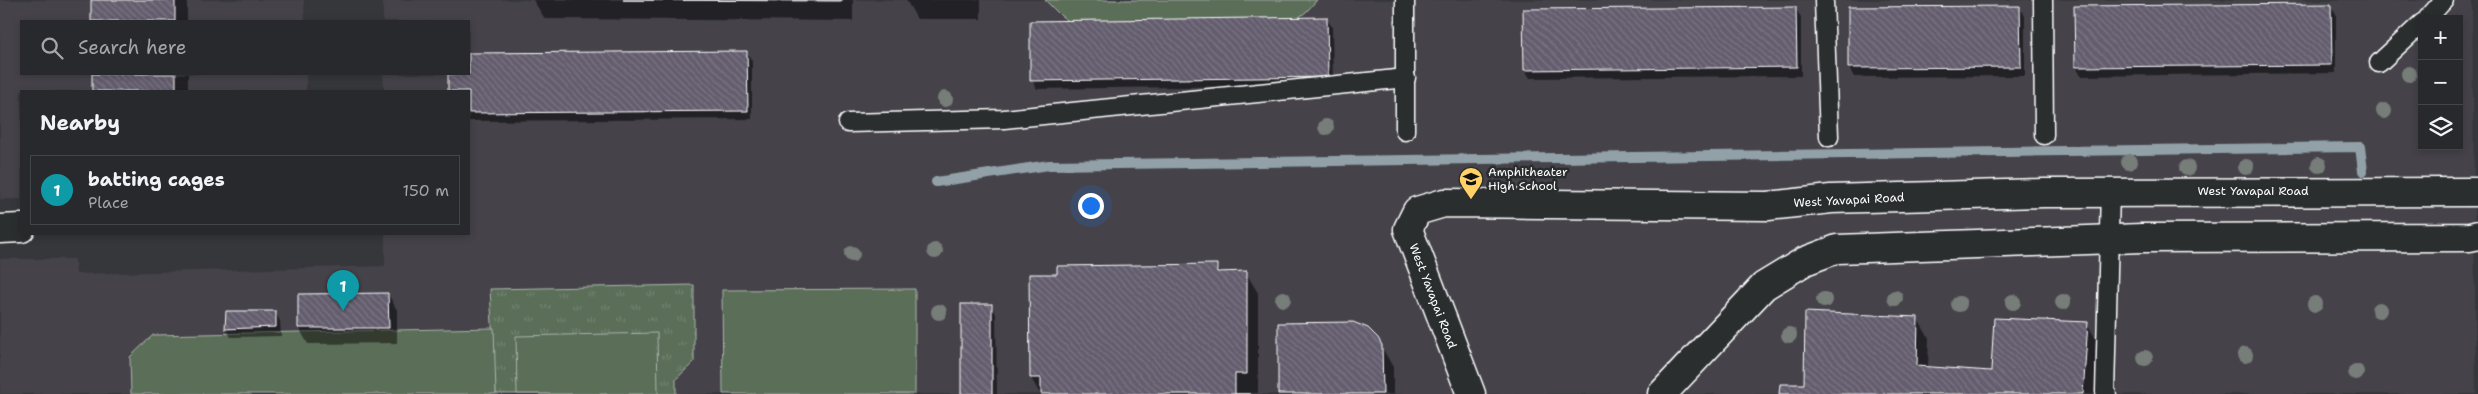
<!DOCTYPE html>
<meta charset="utf-8">
<style>
body{margin:0;font-family:"Shantell Sans",sans-serif;background:#343538;color:#f1f3f6}
.controls{position:absolute;right:15px;top:15px;display:grid;overflow:hidden;border-radius:0px;box-shadow:0 2px 8px #0003}
.controls button{width:45px;height:45px;display:grid;place-items:center;padding:0;border:0;border-bottom:1px solid #444548;background:#28292c;color:#f1f3f6;font:25px sans-serif}
.you{position:absolute;left:1090px;top:205px;width:18px;height:18px;margin:-12px;border:4px solid #fff;border-radius:50%;background:#1a73e8;box-shadow:0 0 0 8px #1a73e833}
.badge{display:grid;place-items:center;width:32px;height:32px;border-radius:50%;background:#95b2f1;color:#fff;font-size:16px;font-weight:700}
.pin{position:absolute;translate:-50% -41px;filter:drop-shadow(0 1px 2px #0008)}
.pin::after{content:'';position:absolute;top:26px;width:18px;height:15px;background:inherit;clip-path:polygon(0 0,100% 0,50% 100%)}
.list{margin:0;padding:0;list-style:none}
h2{display:flex;justify-content:space-between;align-items:center;height:65px;margin:0;padding:0 20px;font-size:21px}
h2 small{font-size:16px;font-weight:400;color:#a5a6a9}
.list li{display:grid;grid-template-columns:32px 1fr auto;gap:15px;align-items:center;box-sizing:border-box;height:70px;margin:0 10px 10px;padding:0 10px;border:1px solid #444548;border-radius:0px}
.list b{display:block;font-size:19px;white-space:nowrap}
.list p{margin:0;font-size:16px;white-space:nowrap;color:#a5a6a9}
.list em{font-size:16px;font-style:normal;color:#a5a6a9}
.icon{flex:none;width:28px;height:28px;fill:none;stroke:currentColor;stroke-width:2;stroke-linecap:round;stroke-linejoin:round}
.map{position:relative;flex:none;width:2478px;height:394px;overflow:hidden}
.search{position:absolute;background:#28292c;box-shadow:0 2px 8px #0003;left:20px;top:20px;width:450px;height:55px;display:flex;align-items:center;gap:12px;box-sizing:border-box;padding:0 18px;border-radius:0px;color:#a5a6a9;font-size:19px}
.panel{position:absolute;background:#28292c;box-shadow:0 2px 8px #0003;left:20px;top:90px;width:450px;height:145px;border-radius:0px}
.map>svg:first-child{display:block}
</style>
<div class="map">
<svg width="2478" height="394" viewBox="0 0 2478 394">
<defs>
<pattern id="grass-tufts" width="24" height="20" patternUnits="userSpaceOnUse" patternTransform="scale(1.25)"><rect width="24" height="20" fill="#5a6e59"/><path d="M3 7l-1-3M5 7V3M7 7l1-3M15 17l-1-3M17 17v-4M19 17l1-3" fill="none" stroke="#738472"/></pattern>
<pattern id="building-back-hatch" width="6" height="6" patternUnits="userSpaceOnUse" patternTransform="scale(1.25)"><rect width="6" height="6" fill="#645d6e"/><path d="M-1 5l2 2M0 0l6 6M5-1l2 2" fill="none" stroke="#7b7584"/></pattern>
</defs>
<rect width="100%" height="100%" fill="#36373b"/>
<filter id="ink" filterUnits="userSpaceOnUse"><feTurbulence type="fractalNoise" baseFrequency=".02" numOctaves="2"/><feDisplacementMap in="SourceGraphic" scale="10" xChannelSelector="R" yChannelSelector="G"/><feConvolveMatrix kernelMatrix="1 2 1 2 8 2 1 2 1" color-interpolation-filters="sRGB"/></filter>
<g filter="url(#ink)">
<g fill="#44424a" fill-rule="evenodd">
<polygon points="0,0 304,0 305,21 21,21 21,74 306,74 306,91 21,91 21,199 0,199"/>
<path d="M383,0H2472L2476,394H0V259H75L76,274L385,266V234H469V91H384L383,74H469V21H383ZM2422,19H2459V146H2422Z"/>
</g>
<polygon fill="url(#grass-tufts)" stroke="#acb6ac" points="694,285 694,362 676,379 676,394 496,394 490,289"/>
<g fill="#5a6e59" stroke="#acb6ac">
<polygon points="1045,0 1317,0 1306,12 1287,26 1081,30 1060,15"/>
<polygon points="915,289 915,394 723,394 722,290"/>
<polygon points="494,328 496,394 131,394 130,357 153,335"/>
<polygon points="657,333 658,394 517,394 516,336"/>
</g>
<g fill="#0007">
<polygon points="92,0 187,0 187,21 93,21"/>
<polygon points="533,0 853,0 853,21 545,19"/>
<polygon points="906,0 981,0 981,19 917,19"/>
<polygon points="2330,5 2336,14 2336,73 2081,76 2076,67"/>
<polygon points="1795,8 1801,17 1801,76 1530,78 1525,70"/>
<polygon points="2020,8 2025,16 2025,76 1854,77 1849,68"/>
<polygon points="1326,18 1332,27 1333,85 1037,89 1032,80"/>
<polygon points="747,52 752,61 752,119 469,121 469,91 450,91 450,74 469,74 469,54"/>
<rect x="93" y="74" width="95" height="17"/>
<polygon points="1216,265 1221,273 1246,273 1258,293 1258,393 1040,394 1031,378 1058,275"/>
<polygon points="388,294 397,310 397,343 308,344 299,328"/>
<polygon points="991,305 996,314 997,394 963,394"/>
<polygon points="275,312 280,321 281,336 231,337 226,329"/>
<polygon points="1917,318 1929,338 1928,368 1992,372 2087,323 2098,343 2095,394 1781,394 1806,385"/>
<polygon points="1381,346 1393,367 1393,394 1279,394"/>
</g>
<g fill="none" stroke-linecap="round" stroke-linejoin="round">
<polyline stroke="#92a1a8" stroke-width="10" points="936,182 1049,165 2360,147 2363,171"/>
</g>
<g fill="url(#building-back-hatch)" stroke="#fff">
<rect x="91" y="0" width="84" height="21"/>
<polygon points="623,0 842,0 842,1"/>
<polygon points="2331,4 2332,65 2075,67 2074,6"/>
<polygon points="2020,6 2021,67 1848,68 1848,7"/>
<polygon points="1796,7 1797,67 1524,70 1523,9"/>
<polygon points="1327,17 1328,77 1030,81 1030,21"/>
<polygon points="747,51 748,111 469,113 469,91 448,91 448,74 469,74 469,53"/>
<rect x="92" y="74" width="84" height="17"/>
<polygon points="1217,264 1217,272 1247,271 1247,374 1235,374 1235,394 1250,394 1041,394 1041,378 1030,378 1029,274 1057,274 1057,266"/>
<polygon points="388,293 389,328 298,328 298,294"/>
<rect x="961" y="304" width="31" height="90"/>
<polygon points="226,311 276,311 276,327 225,329"/>
<polygon points="1805,312 1918,317 1917,366 1991,371 1994,318 2088,322 2083,394 1779,394 1780,384 1804,384"/>
<polygon points="1353,322 1368,328 1378,338 1382,345 1383,394 1278,394 1278,323"/>
</g>
<g fill="none" stroke-linecap="round" stroke-linejoin="round">
<g stroke="#fff" stroke-width="21">
<g id="lane">
<polyline points="1824,0 1829,137"/>
<polyline points="2043,0 2044,135"/>
<polyline points="2427,19 2444,0"/>
<polyline points="2379,63 2422,23"/>
<polyline points="848,123 1004,119 1406,78"/>
<polyline points="1405,131 1405,0"/>
<polyline points="2107,394 2105,392 2110,191"/>
</g>
</g>
<g stroke="#fff" stroke-width="31">
<g id="street">
<polyline points="0,229 21,228"/>
<polyline points="1471,394 1408,229 1417,211 1444,203 1768,206 1831,199 2044,193 2478,192"/>
<polyline points="1662,394 1764,286 1805,261 1837,249 2142,238 2470,237 2478,235"/>
</g>
</g>
<use href="#lane" stroke="#2a2d2e" stroke-width="18"/>
<use href="#street" stroke="#2a2d2e" stroke-width="28"/>
</g>
<g fill="#777d79">
<circle cx="2409" cy="74" r="8"/>
<circle cx="945" cy="99" r="8"/>
<circle cx="2384" cy="111" r="8"/>
<circle cx="1326" cy="127" r="8"/>
<circle cx="2129" cy="162" r="8"/>
<circle cx="2319" cy="165" r="8"/>
<circle cx="2246" cy="167" r="8"/>
<circle cx="2187" cy="168" r="8"/>
<circle cx="935" cy="251" r="8"/>
<circle cx="852" cy="254" r="8"/>
<circle cx="1895" cy="298" r="8"/>
<circle cx="1283" cy="299" r="8"/>
<circle cx="1824" cy="300" r="8"/>
<circle cx="2013" cy="302" r="8"/>
<circle cx="2063" cy="302" r="8"/>
<circle cx="1959" cy="304" r="8"/>
<circle cx="2315" cy="304" r="8"/>
<circle cx="2379" cy="310" r="8"/>
<circle cx="939" cy="312" r="8"/>
<circle cx="1789" cy="335" r="8"/>
<circle cx="2245" cy="355" r="8"/>
<circle cx="2145" cy="358" r="8"/>
<circle cx="2356" cy="372" r="8"/>
</g>
</g>
<defs>
<g id="school-pin" transform="scale(1.25)"><path d="M0 17L-7.5 6A9.5 9.5 0 1 1 7.5 6Z" fill="#ffd166" stroke="#2a2d2e"/><path d="M0-5L7-2L0 1L-7-2ZM-4 1L0 2.5L4 1V4Q0 6-4 4Z" fill="#111"/></g>
</defs>
<g fill-rule="evenodd">
<use href="#school-pin" x="1471" y="179"/>
</g>
<g text-anchor="middle" dominant-baseline="central" stroke-width="5" stroke-linejoin="round" paint-order="stroke">
<g font-size="12" fill="#fff" stroke="#2a2d2e" text-anchor="start">
<text x="1488" y="172">Amphitheater<tspan x="1488" dy="14">High School</tspan></text>
</g>
<g font-size="12" fill="#fff" stroke="#2a2d2e">
<text x="2253" y="191">West Yavapai Road</text>
<text transform="translate(1849 200) rotate(-3)">West Yavapai Road</text>
<text transform="translate(1433 296) rotate(69)">West Yavapai Road</text>
</g>
</g>
</svg>
<div class="controls">
<button>+</button>
<button>−</button>
<button><svg class="icon" aria-label="layers" viewBox="0 0 24 24"><path d="M12 4l9 5-9 5-9-5zM3 14l9 5 9-5"/></svg></button>
</div>
<div class="you"></div>
<div class="pin badge" style="left:343px;top:311px;background:#0f9aa8">1</div>
<div class="search"><svg class="icon" aria-label="search" viewBox="0 0 24 24"><circle cx="10" cy="10" r="6"/><path d="M15 15l6 6"/></svg>Search here</div>
<section class="panel">
<h2>Nearby<small></small></h2>
<ul class="list">
<li><span class="badge" style="background:#0f9aa8">1</span><div><b>batting cages</b><p>Place</p></div><em>150 m</em></li>
</ul>
</section>
</div>
